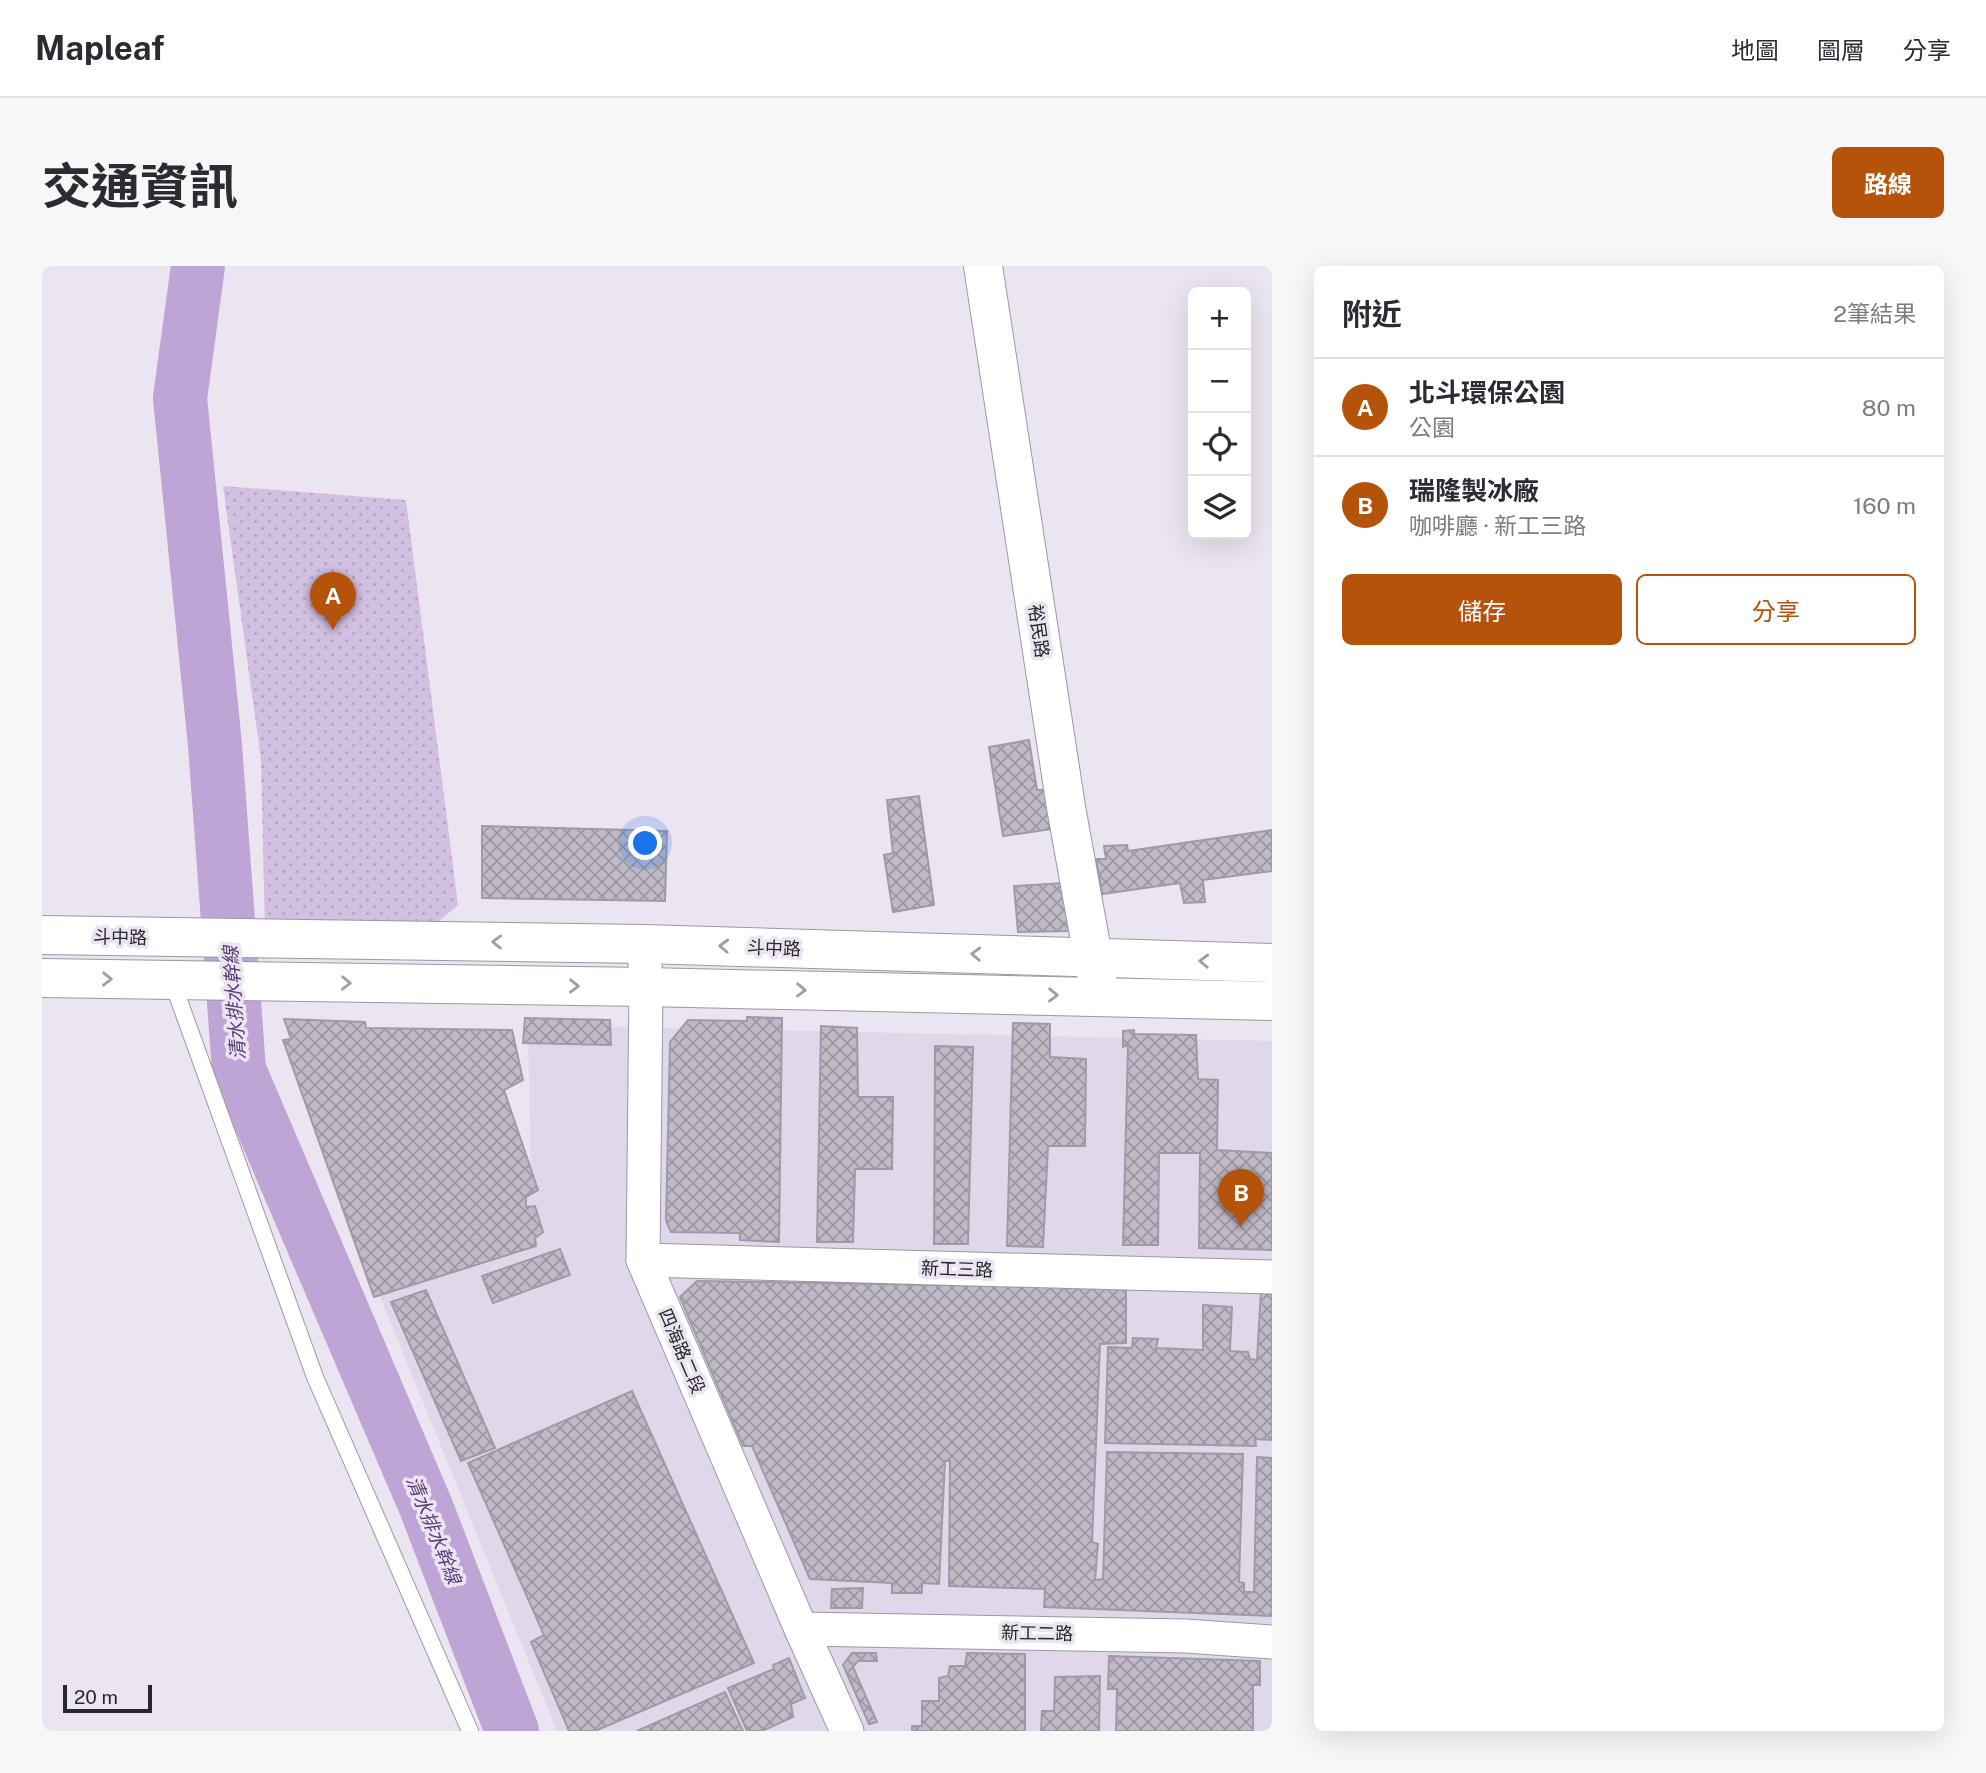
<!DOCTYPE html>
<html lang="zh-TW">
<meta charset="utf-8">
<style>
body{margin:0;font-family:"Public Sans","Noto Sans TC",sans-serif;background:#f7f7f7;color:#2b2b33}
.controls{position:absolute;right:21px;top:21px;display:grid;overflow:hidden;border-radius:10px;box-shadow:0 7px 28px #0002}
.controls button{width:63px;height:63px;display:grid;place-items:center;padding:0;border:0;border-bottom:2px solid #e1e1e2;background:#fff;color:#2b2b33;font:35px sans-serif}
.scale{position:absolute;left:21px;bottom:18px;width:89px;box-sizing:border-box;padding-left:7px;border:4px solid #29272b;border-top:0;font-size:19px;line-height:24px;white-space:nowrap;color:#29272b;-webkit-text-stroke:5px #ebe4f1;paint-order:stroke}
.you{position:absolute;left:604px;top:578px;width:24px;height:24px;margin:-18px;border:5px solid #fff;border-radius:50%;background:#1a73e8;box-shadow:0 0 0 10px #1a73e833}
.badge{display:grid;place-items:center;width:46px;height:46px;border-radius:50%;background:#b45309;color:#fff;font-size:23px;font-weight:700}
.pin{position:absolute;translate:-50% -58px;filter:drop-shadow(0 2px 4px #0008)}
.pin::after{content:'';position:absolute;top:37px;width:24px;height:21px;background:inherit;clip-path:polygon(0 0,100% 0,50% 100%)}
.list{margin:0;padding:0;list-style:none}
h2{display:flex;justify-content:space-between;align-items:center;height:91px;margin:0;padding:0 28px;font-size:30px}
h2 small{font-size:23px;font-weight:400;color:#7c7c81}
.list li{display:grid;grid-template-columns:46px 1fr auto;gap:21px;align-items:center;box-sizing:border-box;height:98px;padding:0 28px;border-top:2px solid #e1e1e2}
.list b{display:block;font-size:26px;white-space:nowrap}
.list p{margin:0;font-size:23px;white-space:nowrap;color:#7c7c81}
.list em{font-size:23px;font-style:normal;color:#7c7c81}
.actions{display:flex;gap:14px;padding:21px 28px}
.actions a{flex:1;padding:16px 0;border:2px solid #b45309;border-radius:10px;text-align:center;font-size:24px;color:#b45309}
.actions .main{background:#b45309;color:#fff}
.icon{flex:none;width:38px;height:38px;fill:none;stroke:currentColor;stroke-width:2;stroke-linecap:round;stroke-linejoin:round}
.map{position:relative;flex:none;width:1230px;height:1465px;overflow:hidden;border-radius:10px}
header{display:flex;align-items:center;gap:42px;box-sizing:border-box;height:98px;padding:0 35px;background:#fff;border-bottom:2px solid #e1e1e2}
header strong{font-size:33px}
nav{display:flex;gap:38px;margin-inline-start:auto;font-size:24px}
.intro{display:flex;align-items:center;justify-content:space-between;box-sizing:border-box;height:168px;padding:0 42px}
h1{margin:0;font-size:49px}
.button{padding:18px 32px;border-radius:10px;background:#b45309;color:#fff;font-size:24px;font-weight:700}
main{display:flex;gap:42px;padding:0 42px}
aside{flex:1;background:#fff;border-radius:10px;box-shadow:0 7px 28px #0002}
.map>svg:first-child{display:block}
</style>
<header>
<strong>Mapleaf</strong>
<nav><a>地圖</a><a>圖層</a><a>分享</a></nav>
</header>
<div class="intro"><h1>交通資訊</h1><a class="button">路線</a></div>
<main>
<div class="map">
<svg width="1230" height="1465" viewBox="0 0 1230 1465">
<defs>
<pattern id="park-dots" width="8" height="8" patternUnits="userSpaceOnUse" patternTransform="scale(1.75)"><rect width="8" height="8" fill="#d2c0e3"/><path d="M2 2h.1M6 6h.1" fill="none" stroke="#b4a5c3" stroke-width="1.8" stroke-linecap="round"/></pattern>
<pattern id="building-cross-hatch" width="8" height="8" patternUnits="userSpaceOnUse" patternTransform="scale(1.75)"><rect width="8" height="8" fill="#c0bac6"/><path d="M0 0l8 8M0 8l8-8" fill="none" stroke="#9c97a1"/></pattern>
</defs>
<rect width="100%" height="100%" fill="#ebe4f1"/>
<polygon fill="#e0d7ea" points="486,759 1230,775 1230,1465 515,1465 315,974 489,922"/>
<polygon fill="url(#park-dots)" points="181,220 364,234 416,639 379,670 223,665 219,493"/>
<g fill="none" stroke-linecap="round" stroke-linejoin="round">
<polyline stroke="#bea5d6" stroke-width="54" points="156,0 138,132 173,479 197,804 384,1241 470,1465"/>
</g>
<g fill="url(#building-cross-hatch)" stroke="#a09aa6" stroke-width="2">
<polygon points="987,474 995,524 1005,524 1010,563 961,570 947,481"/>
<polygon points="877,530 892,639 851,646 842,589 851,587 845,534"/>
<polygon points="440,560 625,565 623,635 440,632"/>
<polygon points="1230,564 1230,605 1161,614 1163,636 1142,637 1138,617 1060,628 1054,593 1064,593 1062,580 1085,579 1086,585"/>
<polygon points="1021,617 1028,665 976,666 972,620"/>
<polygon points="705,751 740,752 737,976 698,974 698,967 629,966 624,955 628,776 646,754 705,755"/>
<polygon points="483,752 568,754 569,779 481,777"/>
<polygon points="242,753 323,756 324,762 470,764 481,814 462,824 496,924 484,931 484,941 493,940 501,966 493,972 494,980 332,1031 241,774 249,773"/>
<polygon points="971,757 1008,758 1008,791 1044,793 1043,880 1006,880 1001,981 965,980"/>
<polygon points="779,760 815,762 816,831 851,831 850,903 813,903 811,976 775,976"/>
<polygon points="1092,764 1092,768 1154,769 1156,813 1176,814 1175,884 1230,887 1230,984 1157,982 1158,887 1117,887 1116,979 1081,979 1086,779 1081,781 1081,765"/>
<polygon points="893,780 931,781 926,978 892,978"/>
<polygon points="518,983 528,1009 451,1037 440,1010"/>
<polygon points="655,1015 1084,1022 1084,1077 1058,1078 1050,1276 1056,1278 1053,1314 1061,1313 1065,1186 1201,1188 1197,1316 1202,1317 1202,1326 1212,1326 1215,1191 1230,1192 1230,1350 1002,1341 1003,1323 907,1320 908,1195 903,1195 897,1318 880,1317 880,1327 850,1327 850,1317 768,1313 710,1180 701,1180 638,1031"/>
<polygon points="384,1024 453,1182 419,1195 349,1036"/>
<polygon points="1219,1025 1230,1025 1230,1174 1213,1173 1214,1180 1063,1177 1066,1081 1090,1082 1091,1072 1116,1073 1114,1082 1161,1084 1161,1039 1190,1041 1188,1085 1206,1086 1208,1093 1215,1094"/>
<polygon points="590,1125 712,1397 553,1465 527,1465 489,1376 502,1369 426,1197"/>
<polygon points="821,1322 820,1342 789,1342 790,1323"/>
<polygon points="810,1387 834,1387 835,1395 816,1395 811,1401 835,1456 827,1458 801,1399"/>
<polygon points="925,1387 983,1388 983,1465 870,1465 870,1460 880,1460 880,1435 897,1435 897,1412 906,1410 908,1400 923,1400"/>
<polygon points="1067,1390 1218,1395 1218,1419 1211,1419 1211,1465 1074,1465 1075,1423 1066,1423"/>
<polygon points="747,1392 763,1432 749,1438 751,1451 720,1465 705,1465 686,1422 732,1403 731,1399"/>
<polygon points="1058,1410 1057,1465 999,1465 1000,1445 1012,1445 1013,1411"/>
<polygon points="683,1426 701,1465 595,1465"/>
</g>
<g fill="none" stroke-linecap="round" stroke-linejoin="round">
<g stroke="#9d97a3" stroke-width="18">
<polyline id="service" points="130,715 273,1111 428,1465"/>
</g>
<g stroke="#9d97a3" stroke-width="35">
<g id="minor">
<polyline points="602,678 604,721 601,994 759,1363 805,1465"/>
<polyline points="601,994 1230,1011"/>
<polyline points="759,1363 1144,1370 1230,1376"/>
</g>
</g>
<g stroke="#9d97a3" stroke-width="40">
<polyline id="tertiary" points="941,0 1024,541 1057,724"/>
</g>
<g stroke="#9d97a3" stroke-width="40">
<g id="secondary">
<polyline points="0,669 602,678 1230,697"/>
<polyline points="0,712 604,721 1230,735"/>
</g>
</g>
<use href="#service" stroke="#fff" stroke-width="16"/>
<use href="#minor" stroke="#fff" stroke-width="33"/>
<use href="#tertiary" stroke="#fff" stroke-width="38"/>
<use href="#secondary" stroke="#fff" stroke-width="38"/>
</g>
<defs><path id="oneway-chevron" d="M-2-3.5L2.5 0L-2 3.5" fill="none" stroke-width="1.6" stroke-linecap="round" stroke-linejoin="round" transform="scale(1.75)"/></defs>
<g stroke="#9f9ea0">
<use href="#oneway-chevron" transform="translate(455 676) rotate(-179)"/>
<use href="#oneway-chevron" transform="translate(682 680) rotate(-178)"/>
<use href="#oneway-chevron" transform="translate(934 688) rotate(-178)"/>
<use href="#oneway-chevron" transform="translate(1162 695) rotate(-178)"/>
<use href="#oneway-chevron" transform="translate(65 713) rotate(1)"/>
<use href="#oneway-chevron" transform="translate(304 717) rotate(1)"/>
<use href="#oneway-chevron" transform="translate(532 720) rotate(1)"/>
<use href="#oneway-chevron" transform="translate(759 724) rotate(1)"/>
<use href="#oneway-chevron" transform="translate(1011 729) rotate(1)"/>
</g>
<g text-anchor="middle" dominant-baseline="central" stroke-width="7" stroke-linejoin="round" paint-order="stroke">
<g font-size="18" fill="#29272b" stroke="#ebe4f1">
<text transform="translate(997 365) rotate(82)">裕民路</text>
<text transform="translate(78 671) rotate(1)">斗中路</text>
<text transform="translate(732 682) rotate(2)">斗中路</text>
<text transform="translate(915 1003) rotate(2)">新工三路</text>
<text transform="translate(640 1085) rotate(67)">四海路二段</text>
<text transform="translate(995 1367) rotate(1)">新工二路</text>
</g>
<g font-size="19" font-style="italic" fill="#5a3976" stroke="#ebe4f1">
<text transform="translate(192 737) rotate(-94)">清水排水幹線</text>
<text transform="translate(392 1264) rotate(68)">清水排水幹線</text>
</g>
</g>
</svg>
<div class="controls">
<button>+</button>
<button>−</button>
<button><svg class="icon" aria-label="locate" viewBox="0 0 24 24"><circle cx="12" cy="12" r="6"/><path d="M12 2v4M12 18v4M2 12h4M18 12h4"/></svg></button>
<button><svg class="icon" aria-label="layers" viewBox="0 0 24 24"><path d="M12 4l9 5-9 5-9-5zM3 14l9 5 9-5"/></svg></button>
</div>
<div class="scale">20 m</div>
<div class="you"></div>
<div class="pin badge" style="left:291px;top:364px">A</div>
<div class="pin badge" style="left:1199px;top:961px">B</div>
</div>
<aside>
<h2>附近<small>2筆結果</small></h2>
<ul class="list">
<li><span class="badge">A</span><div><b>北斗環保公園</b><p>公園</p></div><em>80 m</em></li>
<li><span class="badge">B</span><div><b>瑞隆製冰廠</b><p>咖啡廳 · 新工三路</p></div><em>160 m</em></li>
</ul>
<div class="actions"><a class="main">儲存</a><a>分享</a></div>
</aside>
</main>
